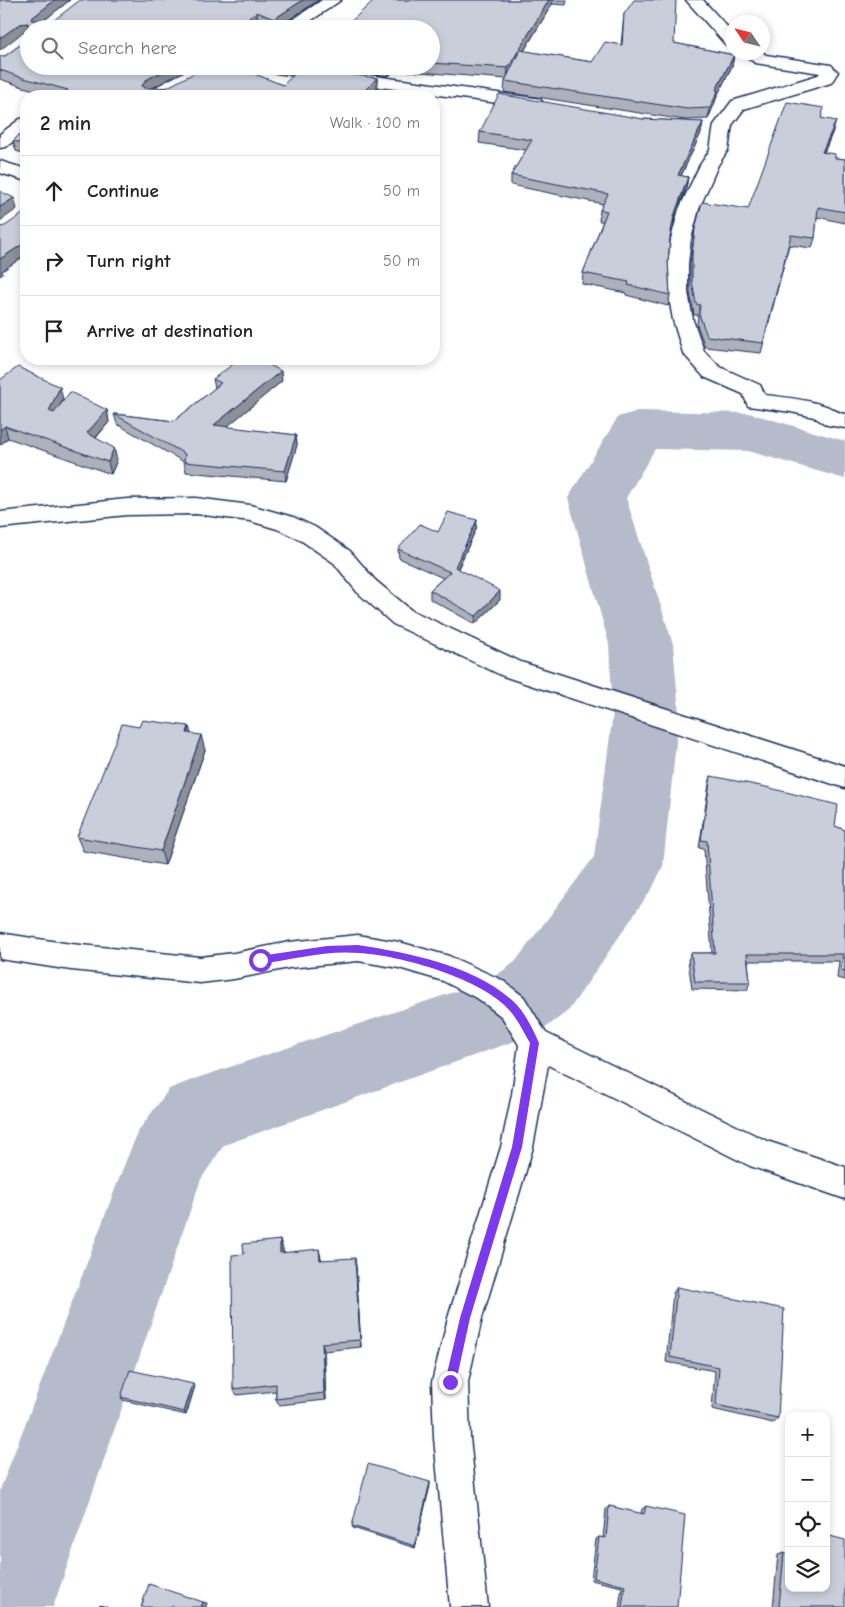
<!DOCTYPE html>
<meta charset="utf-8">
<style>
body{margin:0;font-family:"Comic Neue",sans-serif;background:#f6f6f6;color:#222}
.controls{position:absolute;right:15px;bottom:15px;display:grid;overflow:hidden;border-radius:10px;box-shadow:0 2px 8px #0003}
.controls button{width:45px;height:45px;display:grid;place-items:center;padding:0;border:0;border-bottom:1px solid #e0e0e0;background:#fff;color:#222;font:25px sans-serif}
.compass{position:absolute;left:725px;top:15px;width:45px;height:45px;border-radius:50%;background:#fff;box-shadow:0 2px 8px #0003;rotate:305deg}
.stop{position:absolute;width:15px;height:15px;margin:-11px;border:4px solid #7c3aed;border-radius:50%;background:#fff}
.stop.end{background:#7c3aed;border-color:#fff;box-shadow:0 1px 5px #0008}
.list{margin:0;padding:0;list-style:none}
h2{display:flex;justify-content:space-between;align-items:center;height:65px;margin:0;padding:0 20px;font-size:21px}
h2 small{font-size:16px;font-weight:400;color:#767676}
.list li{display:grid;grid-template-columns:32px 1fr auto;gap:15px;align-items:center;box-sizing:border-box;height:70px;padding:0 20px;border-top:1px solid #e0e0e0}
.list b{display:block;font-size:19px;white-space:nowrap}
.list em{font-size:16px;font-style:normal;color:#767676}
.icon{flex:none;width:28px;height:28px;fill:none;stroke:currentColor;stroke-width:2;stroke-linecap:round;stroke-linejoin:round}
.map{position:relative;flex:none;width:845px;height:1607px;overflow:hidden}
.search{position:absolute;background:#fff;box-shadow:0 2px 8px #0003;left:20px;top:20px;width:420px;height:55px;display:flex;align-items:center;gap:12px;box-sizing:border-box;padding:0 18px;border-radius:28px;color:#767676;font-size:19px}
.panel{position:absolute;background:#fff;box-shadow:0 2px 8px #0003;left:20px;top:90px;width:420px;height:275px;border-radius:20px}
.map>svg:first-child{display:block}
</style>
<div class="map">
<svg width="845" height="1607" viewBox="0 0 845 1607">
<rect width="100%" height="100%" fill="#fff"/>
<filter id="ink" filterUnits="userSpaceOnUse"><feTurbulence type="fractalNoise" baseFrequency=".02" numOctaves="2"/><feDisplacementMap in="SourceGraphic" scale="10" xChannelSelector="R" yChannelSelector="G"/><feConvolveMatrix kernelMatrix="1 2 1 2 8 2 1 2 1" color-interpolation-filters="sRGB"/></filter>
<g filter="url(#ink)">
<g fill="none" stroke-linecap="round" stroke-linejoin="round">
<polygon fill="#b5bbca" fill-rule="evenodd" points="638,411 749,413 845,441 845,479 748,451 655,449 626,498 673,644 679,713 663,866 653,887 569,1010 540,1032 224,1145 201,1179 53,1607 0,1607 0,1490 127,1158 139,1130 169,1089 197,1078 490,980 515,962 594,857 613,713 609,644 568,498 618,417"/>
<g stroke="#1b2f5e" stroke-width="3">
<g id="street">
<polygon points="322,0 341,0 299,29 279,29"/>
<polygon points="686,0 703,0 732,32 732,46 726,45"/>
<path d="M742,52H762L766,55L825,64L831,65L838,72L831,83L744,109L732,125L728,150L718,165L699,209L691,239L688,264V292L693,320L704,351L720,367L760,385L765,395C784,397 804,399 823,405C831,407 837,413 845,414V428L827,425L814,417L791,412L748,406L743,394L704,377L683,353L673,320L668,292V264L671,239L679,209L700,165L710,150L714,125L732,101L818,75L820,73L755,63Z"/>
<polygon points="254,66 302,66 534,98 540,99 543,103 540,107 534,108 262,71 256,70"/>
<polygon points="26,118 26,131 6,147 0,148 0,134 20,119"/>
<polygon points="0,161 26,169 26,181 0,173"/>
<polygon points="196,498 250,505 293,517 315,527 350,551 375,580 411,610 521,662 845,766 845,788 503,676 393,624 357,592 334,563 299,539 277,529 250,521 196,514 127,515 0,528 0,512 127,499"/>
<polygon points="0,933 71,944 200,957 234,953 289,942 358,935 399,942 449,956 502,980 524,997 546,1033 767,1141 845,1167 845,1199 750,1166 548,1065 533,1147 482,1318 468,1382 470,1438 488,1607 450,1607 434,1438 432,1382 448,1318 501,1147 512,1094 519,1045 502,1017 480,1000 443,981 399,968 358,961 289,968 234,979 200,983 71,970 0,959"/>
</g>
</g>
<use href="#street" fill="#fff" fill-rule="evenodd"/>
</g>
<g fill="#aeb1bb" stroke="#1b2f5e">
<polygon points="0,0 70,0 43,21 53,21 319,0 275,29 258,22 29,66 194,66 153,88 283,85 377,78 377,88 369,96 57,96 23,87 0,79 0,56 5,56 28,39 28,33 22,33"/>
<polygon points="374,0 567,0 566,5 552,4 524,51 592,62 621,45 624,14 674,43 734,55 732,66 717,96 715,102 708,119 685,120 504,92 505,81 506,79 395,70 389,76 316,66 431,66 431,29"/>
<polygon points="821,118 833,131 824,153 835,158 845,159 845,223 817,217 815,238 812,248 789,245 761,353 705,347 697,325 698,315 694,315 690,292 690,264 695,229 748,209"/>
<polygon points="643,119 703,122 701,133 681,176 688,177 686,188 672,226 670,239 668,262 670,295 668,306 626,295 626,293 582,284 583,273 603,221 599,221 600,210 603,204 511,185 511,175 526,150 479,143 480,132"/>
<polygon points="26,128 26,154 16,151 13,141"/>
<polygon points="213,379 282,381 226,427 296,435 297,445 286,481 186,472 184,462 117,424 114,414 174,421 215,388"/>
<polygon points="0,380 63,399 60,406 107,410 109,422 96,438 117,460 111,474 8,438 0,445"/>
<polygon points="477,520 476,529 458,569 500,600 475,624 430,599 430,590 443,578 399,558 398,549 438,532"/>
<polygon points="191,733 205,750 165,865 83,851 77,837"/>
<polygon points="711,776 835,826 845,830 845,980 837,978 839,961 748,961 750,982 747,990 692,989 688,960 691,953 712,953 704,849 699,848 709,784"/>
<polygon points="280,1240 283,1249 283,1253 321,1258 322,1260 356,1266 361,1347 324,1351 326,1400 279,1405 276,1399 276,1391 237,1395 233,1389 244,1254"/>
<polygon points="677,1287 778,1418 773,1423 712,1409 715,1371 666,1362 673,1293"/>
<polygon points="195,1386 186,1415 123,1400 121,1397"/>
<polygon points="430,1482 415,1548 353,1528 352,1526"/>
<polygon points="609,1506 641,1514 642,1509 646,1506 677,1607 619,1607 622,1587 591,1580 596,1539 599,1537 603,1538 606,1509"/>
<polygon points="784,1553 789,1588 845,1607 773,1607 778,1555"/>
</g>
<g fill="#8d9099" stroke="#1b2f5e">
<polygon points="55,0 70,0 34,28 31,20 32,18"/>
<polygon points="303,0 319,0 275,29 274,19"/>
<polygon points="549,0 553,0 552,4 507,79 508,68"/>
<polygon points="257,12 258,22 248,29 233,29"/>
<polygon points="28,23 29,33 22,33 0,50 0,38 20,24"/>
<polygon points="734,55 732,66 717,96 715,102 708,119 710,108 716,90"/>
<polygon points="173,66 194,66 148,90 142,86 146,80"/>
<polygon points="389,66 395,66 395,70 389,76"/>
<polygon points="377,78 377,88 369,96 359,96"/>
<polygon points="836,121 833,131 819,163 822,152"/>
<polygon points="703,122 701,133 676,186 678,175"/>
<polygon points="688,177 686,188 672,226 674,216"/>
<polygon points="14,198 17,209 0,221 0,207"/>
<polygon points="26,242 26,255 2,271 3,274 0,276 0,259"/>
<polygon points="281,371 282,381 216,436 214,425"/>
<polygon points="60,387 63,399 53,423 49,411"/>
<polygon points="107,410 109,422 90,444 87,433"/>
<polygon points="5,426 8,438 0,445 0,430"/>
<polygon points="296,435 297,445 286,481 285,471"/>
<polygon points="114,448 117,460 111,474 108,462"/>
<polygon points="477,520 476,529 454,576 455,567"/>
<polygon points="500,591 500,600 475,624 476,616"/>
<polygon points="189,726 193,742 187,733"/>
<polygon points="201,735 205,750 165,865 161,851"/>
<polygon points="280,1240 283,1249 283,1262 280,1253"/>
<polygon points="319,1249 321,1258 322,1269 320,1260"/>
<polygon points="355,1258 356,1266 361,1347 360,1340"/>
<polygon points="322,1343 324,1351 326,1400 324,1393"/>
<polygon points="193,1384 195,1386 186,1415 184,1412"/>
<polygon points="430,1482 430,1486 415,1548 415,1546"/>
<polygon points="203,1602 207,1603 206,1607 201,1607"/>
</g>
<g fill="#caceda" stroke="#1b2f5e">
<polygon points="0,0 55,0 32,18 31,20 53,21 80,0 303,0 274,19 257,12 233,29 29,29 29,66 173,66 146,80 142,86 144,88 166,88 207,66 234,66 283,85 301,68 377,78 359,96 61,96 68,90 20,77 0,70 0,56 5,56 28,39 28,23 20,24 0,38"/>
<polygon points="374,0 549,0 508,68 431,63 431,29 343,29"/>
<polygon points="634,0 676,0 674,43 734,55 716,90 718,91 710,108 687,109 505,81 520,50 592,62 605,42 622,45 624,14"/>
<polygon points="499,94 643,119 703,122 678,175 688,177 674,216 670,238 668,262 670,295 628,285 629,282 583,273 607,211 600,210 608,194 511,175 532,140 480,132"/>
<polygon points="787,102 824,108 821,118 836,121 822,152 835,154 835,158 845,159 845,212 818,207 815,238 791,235 763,343 707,336 699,314 700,305 696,304 692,281 692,254 695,229 702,202 748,209"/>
<polygon points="26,128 26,144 13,141"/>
<polygon points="0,191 14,198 0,207"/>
<polygon points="25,203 26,204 26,242 0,259 0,227 5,226 24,213"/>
<polygon points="240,359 258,359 281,371 214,425 296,435 285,471 184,462 185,454 114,414 174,421 221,383 213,379"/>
<polygon points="18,367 60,387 49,411 54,413 70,392 107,410 87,433 114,448 108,462 5,426 0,430 0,380"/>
<polygon points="448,512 477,520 455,567 500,591 476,616 430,590 450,572 398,549 420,524 438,532"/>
<polygon points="142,720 189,726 187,733 201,735 161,851 77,837 122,724 139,727"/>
<polygon points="711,776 766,787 838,805 835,826 845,830 845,971 841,970 843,954 747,954 750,982 695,982 691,953 715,953 707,841 701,840"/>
<polygon points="280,1240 280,1253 319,1249 320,1260 355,1258 360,1340 322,1343 324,1393 276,1399 276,1384 233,1389 232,1255 244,1254 243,1244"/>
<polygon points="677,1287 784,1309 778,1418 716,1405 719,1367 670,1357"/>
<polygon points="130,1370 193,1384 184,1412 121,1397"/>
<polygon points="368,1464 430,1482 415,1546 352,1526"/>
<polygon points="609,1506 644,1514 646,1506 685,1515 677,1607 622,1607 625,1586 594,1578 599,1537 606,1538"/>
<polygon points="826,1535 845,1540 845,1607 779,1607 784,1553 789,1555 789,1588 826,1588"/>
<polygon points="149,1584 203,1602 201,1607 141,1607"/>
<polygon points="100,1605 107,1607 99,1607"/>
</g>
</g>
<path fill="#7c3aed" d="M358,945C409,953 477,966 515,1003C525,1013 534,1031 539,1043L522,1147L470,1318L456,1382L454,1386L450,1388L447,1386L445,1382L460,1318L512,1147L530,1043C524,1033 518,1020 510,1011C484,979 399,955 359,953C326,950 291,960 260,964L255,960L260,956L327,946Z"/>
</svg>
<div class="controls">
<button>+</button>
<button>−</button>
<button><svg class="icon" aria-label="locate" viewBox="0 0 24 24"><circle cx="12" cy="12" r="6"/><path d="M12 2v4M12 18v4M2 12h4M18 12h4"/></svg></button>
<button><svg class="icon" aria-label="layers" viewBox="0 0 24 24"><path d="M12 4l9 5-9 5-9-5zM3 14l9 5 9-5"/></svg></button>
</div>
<svg class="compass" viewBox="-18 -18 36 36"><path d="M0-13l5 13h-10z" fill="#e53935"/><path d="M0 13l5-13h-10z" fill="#767676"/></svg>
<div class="stop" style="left:260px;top:960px"></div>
<div class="stop end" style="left:450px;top:1382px"></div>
<div class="search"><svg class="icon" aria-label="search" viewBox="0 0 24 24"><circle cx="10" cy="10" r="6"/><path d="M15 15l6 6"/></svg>Search here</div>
<section class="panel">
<h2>2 min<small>Walk · 100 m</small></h2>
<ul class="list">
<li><svg class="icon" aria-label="ahead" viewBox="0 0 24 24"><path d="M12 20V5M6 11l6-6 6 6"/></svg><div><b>Continue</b></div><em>50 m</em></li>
<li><svg class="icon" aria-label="right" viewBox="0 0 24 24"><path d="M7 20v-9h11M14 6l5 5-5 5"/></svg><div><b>Turn right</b></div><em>50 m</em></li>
<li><svg class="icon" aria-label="arrive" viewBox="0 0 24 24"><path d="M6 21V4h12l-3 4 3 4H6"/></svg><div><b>Arrive at destination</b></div></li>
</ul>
</section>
</div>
